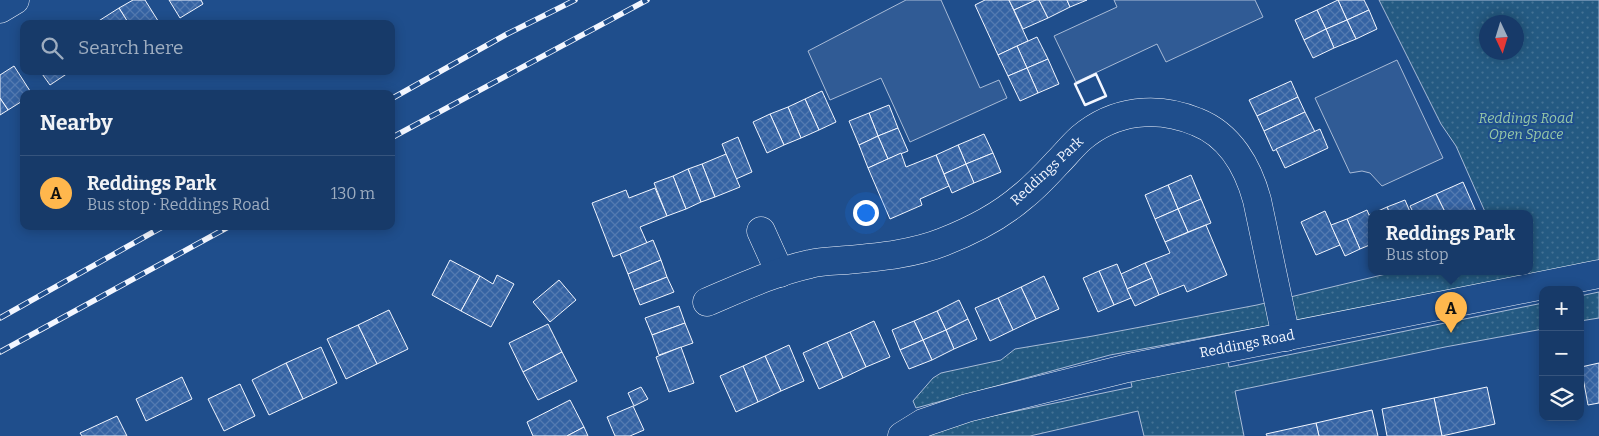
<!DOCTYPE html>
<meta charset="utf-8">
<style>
body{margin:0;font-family:Bitter,serif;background:#20416f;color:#f1f3f6}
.controls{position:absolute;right:15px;bottom:15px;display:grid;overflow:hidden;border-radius:10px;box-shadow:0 2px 12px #0003}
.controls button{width:45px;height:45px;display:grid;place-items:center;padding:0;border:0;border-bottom:1px solid #36547d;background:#173a69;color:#f1f3f6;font:25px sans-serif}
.compass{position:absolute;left:1479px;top:15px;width:45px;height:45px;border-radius:50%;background:#173a69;box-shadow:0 2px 12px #0003;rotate:176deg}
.you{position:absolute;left:865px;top:212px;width:18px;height:18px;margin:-12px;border:4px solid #fff;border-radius:50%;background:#1a73e8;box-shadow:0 0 0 8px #1a73e833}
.badge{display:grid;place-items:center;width:32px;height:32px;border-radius:50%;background:#ffb74d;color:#111;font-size:16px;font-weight:700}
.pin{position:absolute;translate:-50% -41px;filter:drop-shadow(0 1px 2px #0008)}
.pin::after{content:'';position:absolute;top:26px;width:18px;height:15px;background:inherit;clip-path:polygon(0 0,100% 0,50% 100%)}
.popup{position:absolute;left:1368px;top:210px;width:165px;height:65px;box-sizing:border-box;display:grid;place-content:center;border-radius:10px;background:#173a69;filter:drop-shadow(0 1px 4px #0005);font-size:16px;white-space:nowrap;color:#9eadc0}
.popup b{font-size:19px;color:#f1f3f6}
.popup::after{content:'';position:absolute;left:50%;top:100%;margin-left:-10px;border:10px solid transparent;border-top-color:#173a69}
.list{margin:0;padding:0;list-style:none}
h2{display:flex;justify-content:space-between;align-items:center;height:65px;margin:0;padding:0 20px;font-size:21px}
h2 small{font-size:16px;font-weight:400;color:#9eadc0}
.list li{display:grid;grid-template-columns:32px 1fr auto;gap:15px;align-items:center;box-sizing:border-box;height:75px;padding:0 20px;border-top:1px solid #36547d}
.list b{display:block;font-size:19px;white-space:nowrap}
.list p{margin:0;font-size:16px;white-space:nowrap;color:#9eadc0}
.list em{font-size:16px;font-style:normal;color:#9eadc0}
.icon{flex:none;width:28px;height:28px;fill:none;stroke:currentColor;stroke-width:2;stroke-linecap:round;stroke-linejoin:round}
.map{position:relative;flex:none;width:1599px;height:436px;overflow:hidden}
.search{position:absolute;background:#173a69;box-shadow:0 2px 12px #0003;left:20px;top:20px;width:375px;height:55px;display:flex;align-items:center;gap:12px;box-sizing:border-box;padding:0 18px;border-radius:10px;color:#9eadc0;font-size:19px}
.panel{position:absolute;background:#173a69;box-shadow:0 2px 12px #0003;left:20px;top:90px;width:375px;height:140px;border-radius:10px}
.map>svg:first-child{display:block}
</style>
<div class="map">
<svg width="1599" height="436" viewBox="0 0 1599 436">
<defs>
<pattern id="grass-dots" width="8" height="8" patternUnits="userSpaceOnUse" patternTransform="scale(1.25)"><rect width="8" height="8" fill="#245a82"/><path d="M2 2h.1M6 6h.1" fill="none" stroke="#447295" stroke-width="1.8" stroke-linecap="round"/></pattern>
<pattern id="building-cross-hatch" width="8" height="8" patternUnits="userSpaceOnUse" patternTransform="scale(1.25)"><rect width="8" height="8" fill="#3563a3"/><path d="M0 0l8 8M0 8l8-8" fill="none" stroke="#537ab1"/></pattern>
</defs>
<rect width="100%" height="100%" fill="#1f4e8c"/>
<g fill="url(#grass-dots)" stroke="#a8bbd7" fill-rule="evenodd">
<path d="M1379,0H1599V274L1305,319L1110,355L916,408L913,401L933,378L941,373L1001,360L1015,349L1093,336L1257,305L1386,274L1403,272H1530V214H1486L1456,146L1441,124ZM1486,22H1516V52H1486Z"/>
<polygon points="1599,292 1599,318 1580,321 1580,296"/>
<polygon points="1543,303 1543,329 1445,347 1235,391 1244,436 1144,436 1138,411 1030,436 929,436 954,424 1132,387 1128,368 1225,349 1229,367"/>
</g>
<g fill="#305b95" stroke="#a8bbd7">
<polygon points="906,0 941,0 980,88 999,80 1007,98 910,142 881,78 830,100 808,51"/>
<polygon points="1114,0 1255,0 1263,17 1166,62 1157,44 1076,82 1054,36 1117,7"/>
<polygon points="1397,60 1443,158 1382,186 1370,173 1362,171 1350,173 1315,98"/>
</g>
<g fill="url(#building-cross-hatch)" stroke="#f2f6ff">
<polygon points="133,0 145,0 160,24 129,24 119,8"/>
<polygon points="169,0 201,0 203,4 180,18"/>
<polygon points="985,0 1009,0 1028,41 998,55 975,5"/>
<polygon points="1009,0 1036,0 1014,10"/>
<polygon points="1036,0 1039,0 1048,18 1023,29 1014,10"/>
<polygon points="1039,0 1067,0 1070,7 1048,18"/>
<polygon points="1067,0 1087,0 1070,7"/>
<polygon points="1338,0 1364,0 1369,10 1347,20"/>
<polygon points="1338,0 1347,20 1326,29 1317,10"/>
<polygon points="119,8 129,24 98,24 97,22"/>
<polygon points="1317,10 1326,29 1304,40 1295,20"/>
<polygon points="1369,10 1377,29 1356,39 1347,20"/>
<polygon points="1347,20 1356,39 1334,48 1326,29"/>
<polygon points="1326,29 1334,48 1313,58 1304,40"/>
<polygon points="1037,37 1048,59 1027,68 1017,46"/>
<polygon points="1017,46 1027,68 1008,76 998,55"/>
<polygon points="1048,59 1059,84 1038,93 1027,68"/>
<polygon points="14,66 32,94 24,94 24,100 8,110 0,98 0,75"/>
<polygon points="1027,68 1038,93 1020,101 1008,76"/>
<polygon points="40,71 71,71 50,85"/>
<polygon points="1291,81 1298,97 1257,116 1249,100"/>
<polygon points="822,91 836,122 819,130 805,99"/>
<polygon points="1298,97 1305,112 1264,131 1257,116"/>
<polygon points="0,98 8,110 0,115"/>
<polygon points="805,99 819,130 801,138 788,107"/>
<polygon points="889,105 898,128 878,136 869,113"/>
<polygon points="788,107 801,138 784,145 770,114"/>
<polygon points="1305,112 1315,132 1273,151 1264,131"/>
<polygon points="869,113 878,136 859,145 849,121"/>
<polygon points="770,114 784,145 767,153 753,122"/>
<polygon points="898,128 908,151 888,159 878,136"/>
<polygon points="1320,129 1328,148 1285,168 1276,149"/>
<polygon points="984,134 993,153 966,164 958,145"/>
<polygon points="878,136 888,159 868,168 859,145"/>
<polygon points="738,137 752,172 736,179 722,144"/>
<polygon points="958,145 966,164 944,174 936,155"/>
<polygon points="901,153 906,167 936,155 949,186 920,199 922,205 890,219 868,168"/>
<polygon points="993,153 1001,172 974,183 966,164"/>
<polygon points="726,154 740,187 715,197 702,164"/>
<polygon points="702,164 715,197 701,202 688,169"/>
<polygon points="966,164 974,183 952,193 944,174"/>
<polygon points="688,169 701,202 686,209 673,176"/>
<polygon points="1191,175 1201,199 1178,209 1168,185"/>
<polygon points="673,176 686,209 667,216 654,183"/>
<polygon points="1463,182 1477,214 1446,214 1436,194"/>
<polygon points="1168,185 1178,209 1155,219 1145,195"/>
<polygon points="655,188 667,216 640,227 647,243 613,257 592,203 626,190 629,198"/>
<polygon points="1436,194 1446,214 1414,214 1410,206"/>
<polygon points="1201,199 1211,223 1188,232 1178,209"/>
<polygon points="1405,200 1411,214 1390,214 1387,207"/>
<polygon points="1387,207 1390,214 1372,214 1372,222 1369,215"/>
<polygon points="1178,209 1188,232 1165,242 1155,219"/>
<polygon points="1367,210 1372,222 1372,244 1360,249 1347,219"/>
<polygon points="1325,211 1340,245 1316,255 1301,222"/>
<polygon points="1347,219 1360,249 1345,256 1331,225"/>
<polygon points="1206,225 1227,275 1187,292 1184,285 1159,295 1145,263 1170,253 1165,242"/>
<polygon points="653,240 661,260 628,274 620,254"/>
<polygon points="450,260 480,276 461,311 432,295"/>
<polygon points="661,260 667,277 634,290 628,274"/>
<polygon points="1145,263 1152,278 1127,289 1121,274"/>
<polygon points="1117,264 1131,298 1114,305 1099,271"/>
<polygon points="1099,271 1114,305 1098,312 1083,278"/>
<polygon points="497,275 514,284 491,327 461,311 480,276 493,284"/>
<polygon points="1044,276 1059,309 1036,319 1021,287"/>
<polygon points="667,277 674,292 640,305 634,290"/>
<polygon points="1152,278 1159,295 1135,306 1127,289"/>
<polygon points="559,280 576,300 550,322 533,302"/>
<polygon points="1021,287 1036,319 1013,330 998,298"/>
<polygon points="998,298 1013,330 990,341 975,308"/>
<polygon points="959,300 968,319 946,330 937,311"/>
<polygon points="679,306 685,323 652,335 645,318"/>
<polygon points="389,310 408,349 377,364 358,325"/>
<polygon points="937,311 946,330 923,340 914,321"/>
<polygon points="968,319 977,339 954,349 946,330"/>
<polygon points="874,321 890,357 866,367 850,332"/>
<polygon points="914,321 923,340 900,350 892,330"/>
<polygon points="685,323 693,343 659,355 652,335"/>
<polygon points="548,324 562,352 523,372 509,343"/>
<polygon points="358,325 377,364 346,379 327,339"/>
<polygon points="946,330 954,349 932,360 923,340"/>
<polygon points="850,332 866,367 843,378 827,342"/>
<polygon points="923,340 932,360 909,369 900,350"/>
<polygon points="827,342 843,378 819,389 803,353"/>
<polygon points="789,345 804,381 781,391 765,356"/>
<polygon points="321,347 337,383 303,399 286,363"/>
<polygon points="681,347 694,383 669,392 656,357"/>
<polygon points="562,352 577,381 538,400 523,372"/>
<polygon points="765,356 781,391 758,402 743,366"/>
<polygon points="286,363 303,399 269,415 252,380"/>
<polygon points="1599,363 1599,403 1588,405 1581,367"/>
<polygon points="743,366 758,402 736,412 720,376"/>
<polygon points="182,377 192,399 146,421 136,399"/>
<polygon points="240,384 255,416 224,431 208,399"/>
<polygon points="641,387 648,399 634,406 628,393"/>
<polygon points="1487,387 1495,424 1442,436 1434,398"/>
<polygon points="1434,398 1442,436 1387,436 1382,409"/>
<polygon points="570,400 584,427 567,436 533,436 527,422"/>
<polygon points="633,406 644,430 630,436 615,436 607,417"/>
<polygon points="1372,410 1378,436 1319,436 1316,423"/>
<polygon points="117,416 127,436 82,436 80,433"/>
<polygon points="1316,423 1319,436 1267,436 1266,434"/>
<polygon points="584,427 588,436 567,436"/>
</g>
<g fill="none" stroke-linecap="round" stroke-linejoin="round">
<g stroke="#f2f6ff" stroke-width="29">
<g id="street">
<polyline points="0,9 15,0"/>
<polyline points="761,231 780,273"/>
<path d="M707,302C740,288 774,272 810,264C822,261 835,261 847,260C879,257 913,254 943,242C971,231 999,217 1022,197C1035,187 1046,175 1057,163C1065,155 1072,146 1081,138C1114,110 1157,105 1197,122C1230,135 1248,167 1257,200L1286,337"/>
<polyline points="902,436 923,423 967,408 1128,368 1599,274"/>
</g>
</g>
<use href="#street" stroke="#1f4e8c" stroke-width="28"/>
<g stroke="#f2f6ff" stroke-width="5.5">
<g id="rail">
<polyline points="391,99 507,34 575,0"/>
<polyline points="391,138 647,0"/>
<polyline points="0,318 164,226"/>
<polyline points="0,352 230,226"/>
</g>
</g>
<use href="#rail" stroke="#1f4e8c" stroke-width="4" stroke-dasharray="11" stroke-linecap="butt"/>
<polygon stroke="#f2f6ff" stroke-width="2.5" points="1096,74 1106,96 1085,105 1075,84"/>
</g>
<g text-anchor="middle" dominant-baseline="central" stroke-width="4" stroke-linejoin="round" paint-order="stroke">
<g font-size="14" font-style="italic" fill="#97c8a6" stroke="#1f4e8c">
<text x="1526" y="118">Reddings Road<tspan x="1526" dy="16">Open Space</tspan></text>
</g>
<g font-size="14" fill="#f2f6ff" stroke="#1f4e8c">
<text transform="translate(1047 171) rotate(-43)">Reddings Park</text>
<text transform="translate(1247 344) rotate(-11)">Reddings Road</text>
</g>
</g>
</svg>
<div class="controls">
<button>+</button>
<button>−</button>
<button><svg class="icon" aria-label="layers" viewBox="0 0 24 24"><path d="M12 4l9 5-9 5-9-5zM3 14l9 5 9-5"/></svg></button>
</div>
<svg class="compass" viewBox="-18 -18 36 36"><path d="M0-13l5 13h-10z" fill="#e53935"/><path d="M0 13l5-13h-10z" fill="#9eadc0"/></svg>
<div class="you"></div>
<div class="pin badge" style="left:1451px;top:333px">A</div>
<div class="popup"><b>Reddings Park</b>Bus stop</div>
<div class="search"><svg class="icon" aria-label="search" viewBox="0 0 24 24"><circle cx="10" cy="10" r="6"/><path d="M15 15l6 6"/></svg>Search here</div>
<section class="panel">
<h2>Nearby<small></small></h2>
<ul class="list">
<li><span class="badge">A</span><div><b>Reddings Park</b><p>Bus stop · Reddings Road</p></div><em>130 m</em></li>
</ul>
</section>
</div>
